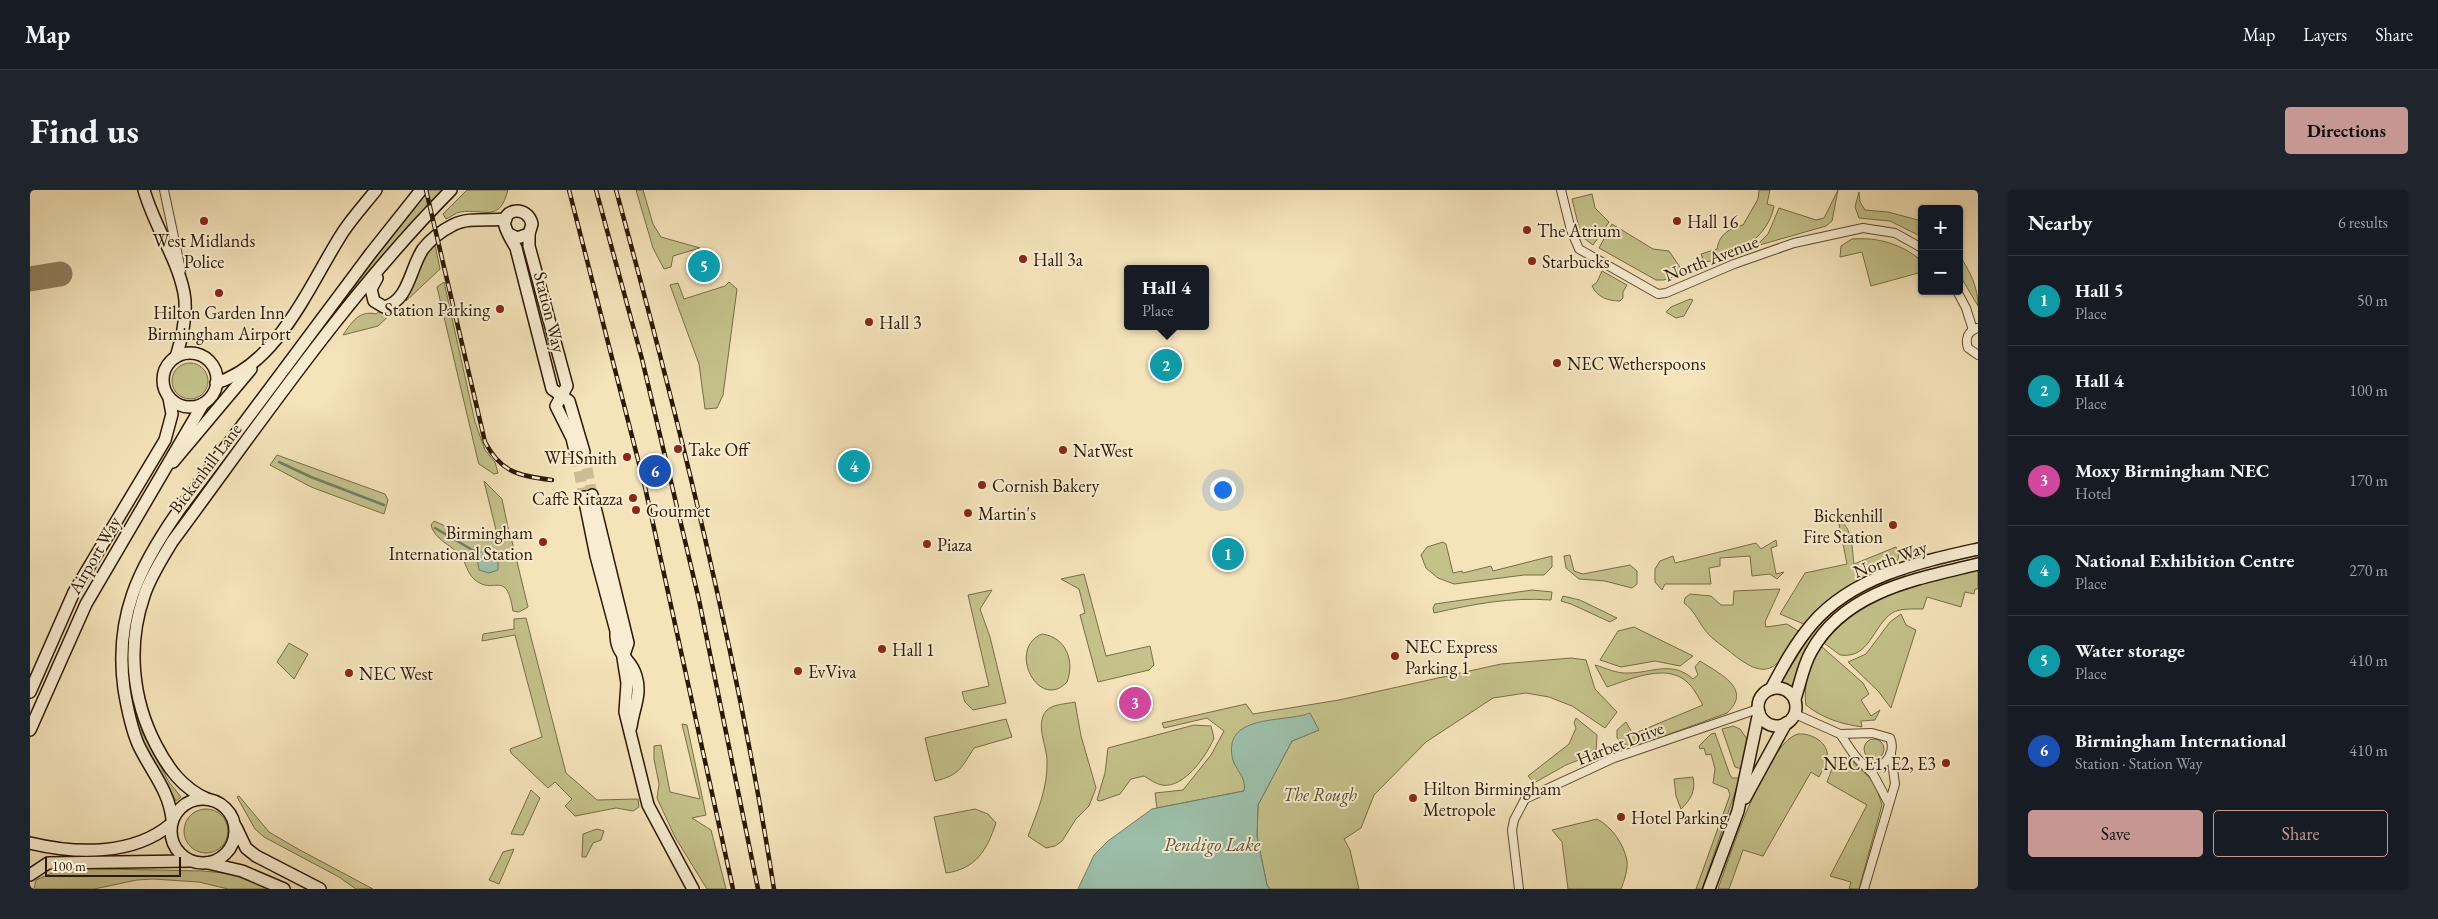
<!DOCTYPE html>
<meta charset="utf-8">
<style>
body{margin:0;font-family:"EB Garamond",serif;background:#20242c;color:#f1f3f6}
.controls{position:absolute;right:15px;top:15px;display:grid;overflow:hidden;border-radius:5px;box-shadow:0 1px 4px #0004}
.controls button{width:45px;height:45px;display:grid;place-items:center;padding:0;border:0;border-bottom:1px solid #363941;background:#171b24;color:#f1f3f6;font:25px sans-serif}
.scale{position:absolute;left:15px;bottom:12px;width:136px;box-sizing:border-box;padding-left:5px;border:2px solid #2c1903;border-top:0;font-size:14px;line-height:18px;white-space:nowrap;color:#2c1903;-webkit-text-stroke:4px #f8edd2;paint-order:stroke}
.you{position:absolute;left:1192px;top:299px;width:18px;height:18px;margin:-12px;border:4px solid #fff;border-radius:50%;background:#1a73e8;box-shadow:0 0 0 8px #1a73e833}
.badge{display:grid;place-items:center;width:32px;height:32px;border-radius:50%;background:#c59692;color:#fff;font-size:16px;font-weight:700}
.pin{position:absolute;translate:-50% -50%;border:2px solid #fff;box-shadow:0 1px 5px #0006}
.popup{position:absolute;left:1094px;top:75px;width:85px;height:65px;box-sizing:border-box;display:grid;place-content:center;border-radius:5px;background:#171b24;filter:drop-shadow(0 1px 4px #0005);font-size:16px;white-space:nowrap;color:#9ea1a6}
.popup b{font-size:19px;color:#f1f3f6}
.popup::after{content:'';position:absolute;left:50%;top:100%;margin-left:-10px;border:10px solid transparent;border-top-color:#171b24}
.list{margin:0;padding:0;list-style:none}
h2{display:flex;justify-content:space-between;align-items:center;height:65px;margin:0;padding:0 20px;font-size:21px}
h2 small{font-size:16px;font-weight:400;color:#9ea1a6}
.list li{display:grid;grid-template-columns:32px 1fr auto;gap:15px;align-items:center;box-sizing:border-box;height:90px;padding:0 20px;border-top:1px solid #363941}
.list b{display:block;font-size:19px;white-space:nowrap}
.list p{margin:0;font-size:16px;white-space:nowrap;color:#9ea1a6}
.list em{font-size:16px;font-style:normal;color:#9ea1a6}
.actions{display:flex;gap:10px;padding:15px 20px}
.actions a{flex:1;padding:11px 0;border:1px solid #c59692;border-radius:5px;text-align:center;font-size:18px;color:#c59692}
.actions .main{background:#c59692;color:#111}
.map{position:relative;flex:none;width:1948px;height:699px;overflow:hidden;border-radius:5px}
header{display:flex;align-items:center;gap:30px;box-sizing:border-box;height:70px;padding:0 25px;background:#171b24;border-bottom:1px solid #363941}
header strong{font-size:24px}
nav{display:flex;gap:28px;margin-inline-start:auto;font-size:18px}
.intro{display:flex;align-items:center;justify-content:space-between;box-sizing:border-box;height:120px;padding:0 30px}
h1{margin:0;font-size:35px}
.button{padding:12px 22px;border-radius:5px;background:#c59692;color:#111;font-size:18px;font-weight:700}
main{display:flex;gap:30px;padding:0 30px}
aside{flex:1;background:#171b24;border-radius:5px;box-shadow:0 1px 4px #0004}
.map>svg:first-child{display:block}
</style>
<header>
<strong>Map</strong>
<nav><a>Map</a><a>Layers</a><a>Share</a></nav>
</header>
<div class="intro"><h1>Find us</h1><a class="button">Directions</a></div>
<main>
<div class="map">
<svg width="1948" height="699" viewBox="0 0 1948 699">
<rect width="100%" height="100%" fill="#f5e3ba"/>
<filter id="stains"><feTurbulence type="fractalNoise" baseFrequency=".004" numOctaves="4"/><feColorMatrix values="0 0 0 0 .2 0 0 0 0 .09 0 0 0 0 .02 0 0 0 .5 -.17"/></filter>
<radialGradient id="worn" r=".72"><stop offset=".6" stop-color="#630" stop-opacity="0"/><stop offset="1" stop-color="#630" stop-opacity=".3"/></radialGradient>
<g fill="#c4c18a" stroke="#786d46">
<polygon points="399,0 415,0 123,377 100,485 105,516 113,544 139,592 151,607 146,611 111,547 99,501 97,449 109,400 120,374 158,317 322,98"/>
<path d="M437,0H478C469,34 455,18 430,22C425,23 421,27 416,29L413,24Z"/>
<polygon points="606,0 613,0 623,34 631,47 670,58 643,66 641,77 634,79 623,58"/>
<path d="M1729,0H1740L1737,14L1744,16C1739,47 1703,70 1674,72L1671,64L1687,59C1689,45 1699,38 1713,35L1728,9Z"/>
<polygon points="1808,0 1802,31 1796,36 1726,56 1738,44 1749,18 1786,30 1794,28"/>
<polygon points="1829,2 1830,12 1835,20 1858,22 1892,31 1892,47 1860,31 1829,28 1825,17"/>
<polygon points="1562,4 1565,18 1579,32 1563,55 1551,46 1542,9"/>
<polygon points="1582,34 1623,59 1639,61 1654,83 1634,90 1626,90 1569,58"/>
<path d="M1822,49C1849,47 1871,54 1892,71V82L1841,96L1832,62L1810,67L1811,56Z"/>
<polygon points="405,55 410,79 376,111 395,65"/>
<path d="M1929,65C1940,81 1948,97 1948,116L1929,84Z"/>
<path d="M1572,81L1597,95L1593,102V108L1590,111C1578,111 1567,107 1562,96L1567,92Z"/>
<polygon points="414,92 445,232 455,260 465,272 468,283 464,284 449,274 448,271 407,97"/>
<polygon points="699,92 707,99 693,205 687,218 675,219 669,174 640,95 648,93 654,109 695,96"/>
<polygon points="1660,109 1663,110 1654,126 1646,128 1636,122 1641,117"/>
<path d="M351,120L356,122L365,120L348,136L313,145C322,132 329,120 346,124Z"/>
<circle cx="160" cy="191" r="18"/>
<polygon points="247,265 355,304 358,310 354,324 281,297 240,275"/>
<polygon points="454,291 472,309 479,342 467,344"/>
<path d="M1808,329C1823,337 1822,360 1824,374L1866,357C1868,362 1870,366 1867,371C1860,384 1836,387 1823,394C1805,405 1791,421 1776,435L1750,424L1775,383L1817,374Z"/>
<path d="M404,331C433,344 448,351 481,347L498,417L489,422L483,421C476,377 464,407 444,389C437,383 436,372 430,365C421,355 404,349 401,335Z"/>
<polygon points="1746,350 1747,356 1741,358 1746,384 1754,382 1747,389 1740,384 1722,386 1720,366 1690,368 1690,376 1679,378 1681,394 1635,394 1632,400 1625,392 1625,379 1630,371 1643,366 1645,373 1726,353 1731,359"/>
<polygon points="1413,352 1416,354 1423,383 1432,381 1433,383 1461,376 1463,381 1522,366 1522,377 1514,385 1494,385 1424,394 1408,388 1396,378 1391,365 1397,357"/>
<polygon points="1540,365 1544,381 1553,384 1600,375 1607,381 1607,394 1602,398 1575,391 1549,389 1536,378 1534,366"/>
<path d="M1948,380V399H1945L1944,404L1935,402L1931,417L1897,407L1893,419C1884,419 1870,418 1862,423C1842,437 1840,469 1810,465L1794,453C1832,405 1891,393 1948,380Z"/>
<path d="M1873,383L1875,387L1858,393L1824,410L1777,459L1761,498L1751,492C1761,477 1769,458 1781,443C1805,412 1838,398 1873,383Z"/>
<polygon points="1054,384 1076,466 1120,456 1124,475 1119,480 1068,492 1050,425 1055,423 1049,399 1031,389"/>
<path d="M1750,399L1735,432L1736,437L1757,434L1770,442C1748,473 1742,495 1704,465C1695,457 1682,450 1675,440C1668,431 1664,420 1654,413L1655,408L1660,404L1681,406L1691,415H1703L1704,401Z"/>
<polygon points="962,400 950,419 960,447 976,513 943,520 935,512 932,502 959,496 938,405"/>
<path d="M1502,400L1522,402L1521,410C1480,407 1444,414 1404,423L1403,418L1405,414Z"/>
<polygon points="1533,406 1550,410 1587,428 1580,432 1541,414 1531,411"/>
<polygon points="1871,424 1876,435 1886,440 1861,518 1848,501 1818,472 1836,464 1860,432"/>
<polygon points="496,428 536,583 567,610 608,609 609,617 603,621 586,618 545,626 535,616 542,609 525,592 518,598 481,563 480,559 512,547 485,445 452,451 453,444 484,439 484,429"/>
<polygon points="1604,437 1663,466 1650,476 1625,471 1591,477 1570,470 1588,441"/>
<path d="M1012,444C1036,447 1045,471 1037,492C1009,522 976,459 1012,444Z"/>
<polygon points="259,453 278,464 264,489 247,472"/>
<path d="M1791,456L1833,493L1839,504L1831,510L1841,526L1850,520L1845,530L1831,531L1832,537C1811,534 1792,528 1776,515C1773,497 1780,471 1791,456Z"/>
<polygon points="1541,468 1556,470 1565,499 1587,522 1575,538 1542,516 1519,507 1496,503 1463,508 1396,552 1344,605 1331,638 1314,649 1320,660 1329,699 1240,699 1237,695 1227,647 1228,615 1262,551 1289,540 1268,528 1249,529 1202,568 1216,592 1214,601 1127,618 1125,603 1153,600 1181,565 1194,541 1177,528 1134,538 1132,533 1216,514 1223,524 1309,510 1471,474"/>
<path d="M1670,471C1690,484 1723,499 1697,523L1607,556L1596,555L1587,548V540L1596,532L1603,544L1673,515C1669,509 1665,500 1660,495C1640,471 1601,489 1577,497L1565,475C1576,478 1587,484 1599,483C1621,483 1642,470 1663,489L1668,485L1665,477Z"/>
<path d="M1045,512L1051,546L1066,598L1059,616L1046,629L1032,651L1025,656L1016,658L998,646C1007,623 1018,597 1017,571C1017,556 1005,535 1016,521C1022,514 1036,514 1045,512Z"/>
<polygon points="1546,528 1567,545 1566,563 1536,575 1504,593 1498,586 1539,554 1546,538 1544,533"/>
<path d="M976,529L982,547L944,558C931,578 930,585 905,591L895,548Z"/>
<polygon points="652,534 657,535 676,625 662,628 681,640 696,699 677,699 645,647 627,608 629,594 624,569 624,556 631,555 640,602 670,609"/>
<path d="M1164,535L1181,536L1184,548C1177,565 1154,599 1132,595C1126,594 1119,589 1114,586L1101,589L1090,604L1070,611L1067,610L1075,583L1078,558Z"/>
<polygon points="1703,536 1710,539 1717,549 1712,579 1705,577 1692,539"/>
<polygon points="1685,543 1700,585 1702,588 1710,588 1672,699 1666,699 1700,605 1698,599 1683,593 1685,579 1681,564 1676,565 1674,558 1670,559 1669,556 1681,544"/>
<path d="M1768,544C1781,543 1800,552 1797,569C1796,575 1792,581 1789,587L1781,582L1733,666L1713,660L1699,699H1688C1699,668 1736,553 1768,544Z"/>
<circle cx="1844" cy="559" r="10"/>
<polygon points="1817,566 1845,593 1852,615 1829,699 1819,699 1821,692 1800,686 1837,615 1797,592 1805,571"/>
<path d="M1663,587C1666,601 1661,609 1651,619L1646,606L1644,589Z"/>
<polygon points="501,600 510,608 493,645 481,644"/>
<polygon points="209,606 239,642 268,659 343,699 326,699 309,687 234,647 225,639 207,607"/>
<circle cx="176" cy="641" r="22"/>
<path d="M945,619L958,624L966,633C957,660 946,679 916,683L904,627Z"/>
<path d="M1567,629C1582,637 1594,654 1597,671C1598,680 1594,691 1591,699H1538L1532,652L1522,640Z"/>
<polygon points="567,639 574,641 571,650 563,653 556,667 552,667 553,644"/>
<polygon points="484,659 469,694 459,690 473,662"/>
<polygon points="23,678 173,681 204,684 240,699 198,699 169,692 123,689 107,690 64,699 4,699 6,690 24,682"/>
</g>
<g fill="#9dbfaa" stroke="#707d67">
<polygon points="446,362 458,362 468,368 468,380 459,383 449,380"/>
<path d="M1280,523L1289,540L1262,551L1228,615L1227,647L1237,695L1240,699H1048L1064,665L1078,651L1122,619L1214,601C1217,586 1204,580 1202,566C1195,523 1256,533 1280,523Z"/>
</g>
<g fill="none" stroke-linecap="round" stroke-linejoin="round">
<g stroke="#707d67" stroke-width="2.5">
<polyline points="249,272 281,287 354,315"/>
<polyline points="405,338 446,362"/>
</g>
<polyline stroke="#907e5e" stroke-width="25" points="0,89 30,84"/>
<g stroke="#cdbb95" stroke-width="11" stroke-dasharray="11 5.5" stroke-linecap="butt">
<polyline points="554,262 562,305"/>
<polyline points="546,265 554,307"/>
</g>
<g stroke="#5e4c31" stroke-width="10">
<g id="street">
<polyline points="134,0 151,80"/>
<polyline points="1531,0 1541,40 1549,59 1628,104 1636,103 1704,74 1764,53 1833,38 1865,43 1892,58"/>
<polyline points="1927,101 1936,118 1943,140"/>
<path d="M1947,138C1938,141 1935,149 1938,158L1948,165"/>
<path d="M1765,524L1810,544L1842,543L1860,548C1868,565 1848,587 1832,573C1823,566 1817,553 1810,544"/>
<polyline points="1835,576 1843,584 1858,612"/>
<polyline points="1489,699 1482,640 1484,630 1495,609 1584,568 1728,519"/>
<polyline points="1834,699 1865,594 1861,564"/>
</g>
</g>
<g stroke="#2c1903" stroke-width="14">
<g id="secondary">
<path d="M114,0C124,36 147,67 154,103C158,124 152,148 146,167"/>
<path d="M479,44L487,48L499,44L502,34C498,15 471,18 475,36C477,43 482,51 486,58L522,199L539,211L554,262"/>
<polyline points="499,44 499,56 537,196 526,216 542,248 546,265"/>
<path d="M347,88L341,99L344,111L354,117C379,111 380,78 393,59C401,49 411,41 423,35C438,27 459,31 476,29"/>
<circle cx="160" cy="190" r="27"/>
<path d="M186,193C249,174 280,93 313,42C323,27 335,14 346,0"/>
<polyline points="143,272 221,179"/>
<polyline points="562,305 598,453 593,468 597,493 595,522 618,615 663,699"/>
<path d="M554,307L566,366L586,441C585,467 601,467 606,486C612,505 603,519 601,537"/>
<circle cx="1747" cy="517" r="19"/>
<path d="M1741,499C1753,476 1765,454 1782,434C1823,386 1890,372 1948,359"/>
<polyline points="0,502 44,402 135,250 142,224 139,208"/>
<path d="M1765,509C1770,494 1773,476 1781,462C1814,401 1887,389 1948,374"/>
<polyline points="0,540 56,414 173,214"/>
<polyline points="1715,608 1756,533"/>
<circle cx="173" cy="641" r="32"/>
<path d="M177,609C152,598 138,578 126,555C102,509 97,455 114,406C120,387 132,369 142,352C231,232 316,106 421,0"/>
<path d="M142,629C139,600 120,580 108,554C101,537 97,517 94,499C84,427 109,377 149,320L341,63L391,0"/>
<polyline points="206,637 216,658 226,666 290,699"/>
<path d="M0,653C46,664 103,666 141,634"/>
<polyline points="178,673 212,681 254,699"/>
<polyline points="0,685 18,673 159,671"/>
<polyline points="1679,699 1708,621 1729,522"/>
</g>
</g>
<use href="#street" stroke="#f8edd2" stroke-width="8"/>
<use href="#secondary" stroke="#f8edd2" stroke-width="11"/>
<g stroke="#2c1903" stroke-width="4.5">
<g id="rail">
<path d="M396,0L455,252C471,283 490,286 522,290"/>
<polyline points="539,0 615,297 703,699"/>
<polyline points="566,0 612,169 669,410 728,699"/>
<path d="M586,0C649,230 707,463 744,699"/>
</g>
</g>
<use href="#rail" stroke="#f8edd2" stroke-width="2.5" stroke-dasharray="8" stroke-linecap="butt"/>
</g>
<g fill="#8f2418" stroke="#f8edd2" stroke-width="2">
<circle cx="174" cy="31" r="5"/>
<circle cx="1647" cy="31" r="5"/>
<circle cx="1497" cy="40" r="5"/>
<circle cx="993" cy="69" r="5"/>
<circle cx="1502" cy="71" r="5"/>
<circle cx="189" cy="103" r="5"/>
<circle cx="470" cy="119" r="5"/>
<circle cx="839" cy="132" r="5"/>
<circle cx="1527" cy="173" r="5"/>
<circle cx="648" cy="259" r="5"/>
<circle cx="1033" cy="260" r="5"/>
<circle cx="597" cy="267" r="5"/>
<circle cx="952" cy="295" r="5"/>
<circle cx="603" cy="308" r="5"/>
<circle cx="606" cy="320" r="5"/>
<circle cx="938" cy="323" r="5"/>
<circle cx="1863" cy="335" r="5"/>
<circle cx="513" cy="352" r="5"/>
<circle cx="897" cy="354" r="5"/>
<circle cx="852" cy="459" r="5"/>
<circle cx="1365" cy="466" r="5"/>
<circle cx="768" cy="481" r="5"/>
<circle cx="319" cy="483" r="5"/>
<circle cx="1916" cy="573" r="5"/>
<circle cx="1383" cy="608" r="5"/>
<circle cx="1591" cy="627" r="5"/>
</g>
<g text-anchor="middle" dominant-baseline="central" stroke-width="4" stroke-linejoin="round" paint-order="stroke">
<g font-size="18" fill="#2c1903" stroke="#f8edd2" text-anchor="start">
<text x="1657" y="31">Hall 16</text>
<text x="1507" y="40">The Atrium</text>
<text x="174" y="50" text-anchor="middle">West Midlands<tspan x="174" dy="21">Police</tspan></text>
<text x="1003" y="69">Hall 3a</text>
<text x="1512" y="71">Starbucks</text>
<text x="460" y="119" text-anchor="end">Station Parking</text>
<text x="189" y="122" text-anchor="middle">Hilton Garden Inn<tspan x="189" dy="21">Birmingham Airport</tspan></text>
<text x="849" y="132">Hall 3</text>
<text x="1537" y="173">NEC Wetherspoons</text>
<text x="658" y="259">Take Off</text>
<text x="1043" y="260">NatWest</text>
<text x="587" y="267" text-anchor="end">WHSmith</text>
<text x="962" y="295">Cornish Bakery</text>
<text x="593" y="308" text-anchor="end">Caffè Ritazza</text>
<text x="616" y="320">Gourmet</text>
<text x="948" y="323">Martin's</text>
<text x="1853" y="325" text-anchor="end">Bickenhill<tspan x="1853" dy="21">Fire Station</tspan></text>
<text x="503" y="342" text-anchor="end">Birmingham<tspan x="503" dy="21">International Station</tspan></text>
<text x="907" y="354">Piaza</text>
<text x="1375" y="456">NEC Express<tspan x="1375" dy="21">Parking 1</tspan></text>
<text x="862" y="459">Hall 1</text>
<text x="778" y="481">EvViva</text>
<text x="329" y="483">NEC West</text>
<text x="1906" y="573" text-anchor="end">NEC E1, E2, E3</text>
<text x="1393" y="598">Hilton Birmingham<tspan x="1393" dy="21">Metropole</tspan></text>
<text x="1601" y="627">Hotel Parking</text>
</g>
<g font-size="18" fill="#2c1903" stroke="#f8edd2">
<text transform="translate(1681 68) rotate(-21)">North Avenue</text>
<text transform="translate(520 122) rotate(76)">Station Way</text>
<text transform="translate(175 278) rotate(-53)">Bickenhill Lane</text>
<text transform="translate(64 365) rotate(-60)">Airport Way</text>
<text transform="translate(1860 369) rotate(-20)">North Way</text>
<text transform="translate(1590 553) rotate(-21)">Harbet Drive</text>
</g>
<g font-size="18" font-style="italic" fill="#5a4b2c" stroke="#f8edd2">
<text x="1290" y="604">The Rough</text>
</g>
<g font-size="19" font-style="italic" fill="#54533d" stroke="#f8edd2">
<text x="1182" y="654">Pendigo Lake</text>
</g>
</g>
<rect width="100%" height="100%" filter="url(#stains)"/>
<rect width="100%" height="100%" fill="url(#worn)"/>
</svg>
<div class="controls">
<button>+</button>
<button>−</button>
</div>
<div class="scale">100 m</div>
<div class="you"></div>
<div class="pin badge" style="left:1198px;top:364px;background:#0f9aa8">1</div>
<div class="pin badge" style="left:1136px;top:175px;background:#0f9aa8">2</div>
<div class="popup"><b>Hall 4</b>Place</div>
<div class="pin badge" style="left:1105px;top:513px;background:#d1479c">3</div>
<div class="pin badge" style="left:824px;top:276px;background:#0f9aa8">4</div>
<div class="pin badge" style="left:674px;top:76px;background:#0f9aa8">5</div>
<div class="pin badge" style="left:625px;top:281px;background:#1a4fb4">6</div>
</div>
<aside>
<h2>Nearby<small>6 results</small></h2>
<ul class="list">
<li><span class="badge" style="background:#0f9aa8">1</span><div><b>Hall 5</b><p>Place</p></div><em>50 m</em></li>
<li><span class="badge" style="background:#0f9aa8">2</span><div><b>Hall 4</b><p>Place</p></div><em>100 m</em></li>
<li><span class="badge" style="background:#d1479c">3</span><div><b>Moxy Birmingham NEC</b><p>Hotel</p></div><em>170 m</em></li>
<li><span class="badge" style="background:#0f9aa8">4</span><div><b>National Exhibition Centre</b><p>Place</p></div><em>270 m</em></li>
<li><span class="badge" style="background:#0f9aa8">5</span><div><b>Water storage</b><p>Place</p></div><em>410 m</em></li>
<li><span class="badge" style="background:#1a4fb4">6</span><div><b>Birmingham International</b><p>Station · Station Way</p></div><em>410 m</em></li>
</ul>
<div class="actions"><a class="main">Save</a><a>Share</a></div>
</aside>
</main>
